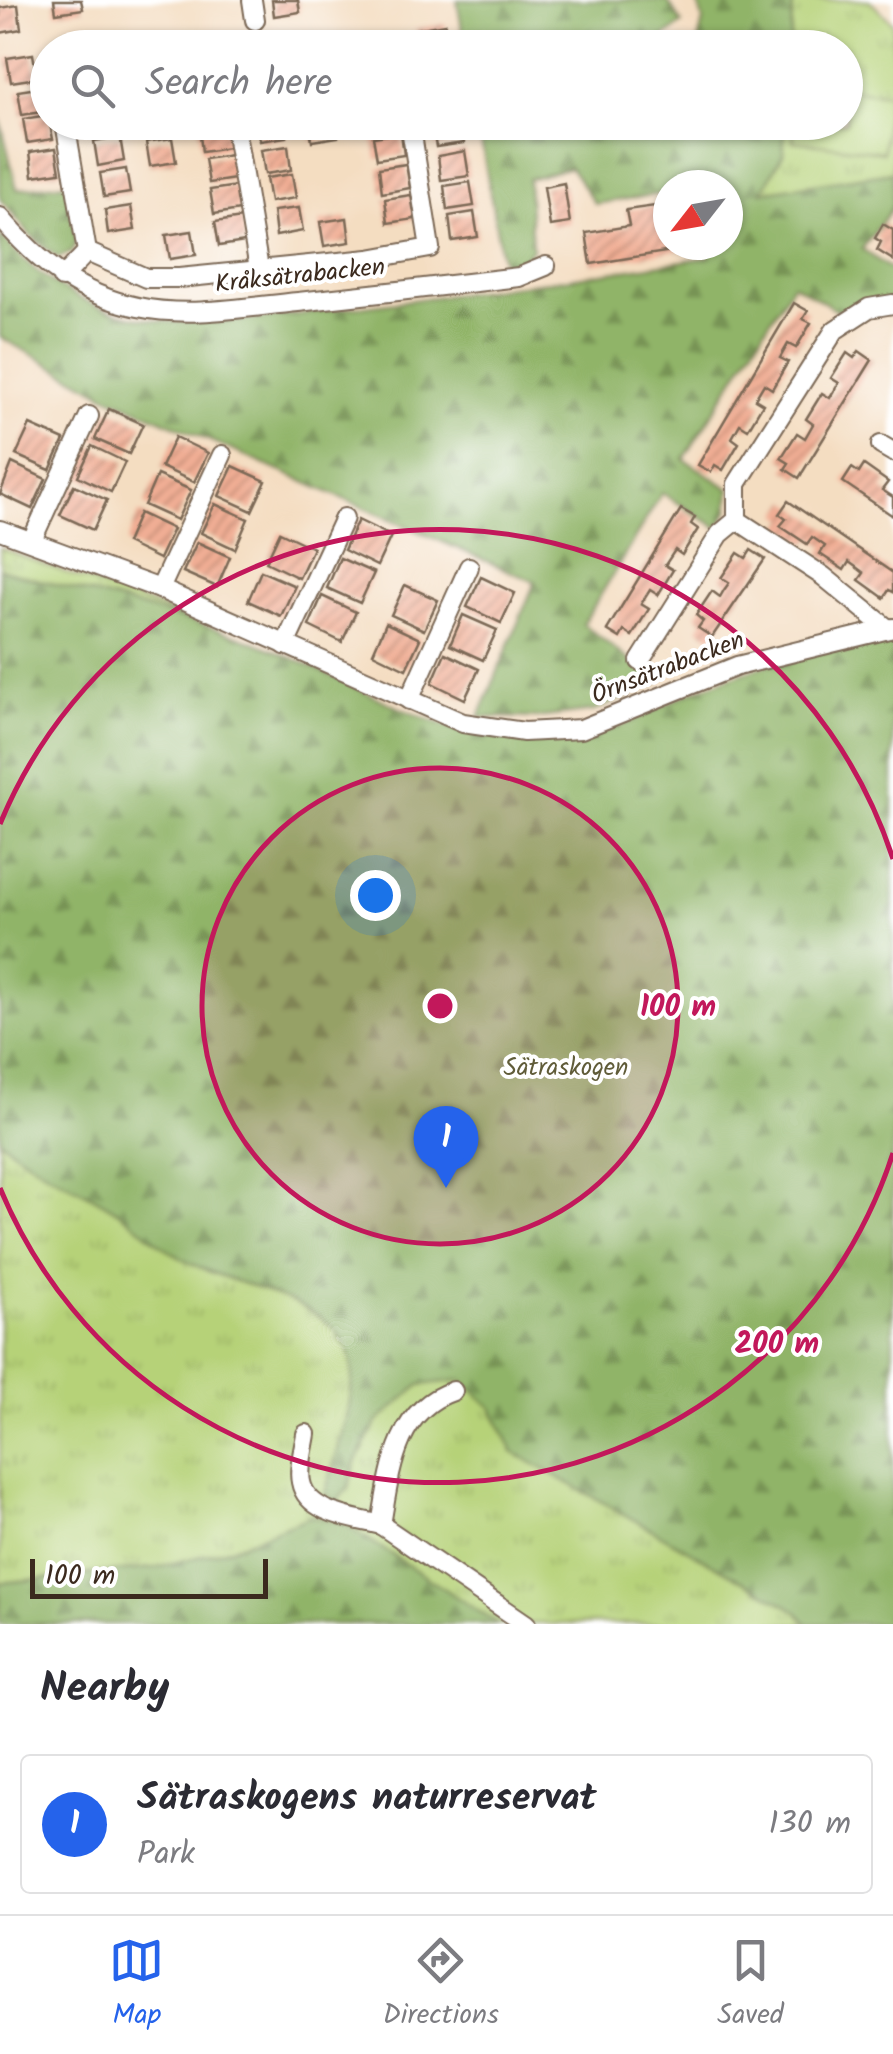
<!DOCTYPE html>
<meta charset="utf-8">
<style>
body{margin:0;font-family:Kalam,sans-serif;background:#f2f2f3;color:#2b2b33}
.compass{position:absolute;left:653px;top:170px;width:90px;height:90px;border-radius:50%;background:#fff;box-shadow:0 2px 8px #0004;rotate:239deg}
.scale{position:absolute;left:30px;bottom:25px;width:238px;box-sizing:border-box;padding-left:10px;border:5px solid #3b2a1e;border-top:0;font-size:28px;line-height:35px;white-space:nowrap;color:#3b2a1e;-webkit-text-stroke:8px #fff;paint-order:stroke}
.you{position:absolute;left:375px;top:895px;width:35px;height:35px;margin:-25px;border:8px solid #fff;border-radius:50%;background:#1a73e8;box-shadow:0 0 0 15px #1a73e833}
.badge{display:grid;place-items:center;width:65px;height:65px;border-radius:50%;background:#2563eb;color:#fff;font-size:32px;font-weight:700}
.pin{position:absolute;translate:-50% -82px;filter:drop-shadow(0 2px 5px #0008)}
.pin::after{content:'';position:absolute;top:52px;width:35px;height:30px;background:inherit;clip-path:polygon(0 0,100% 0,50% 100%)}
.list{margin:0;padding:0;list-style:none}
h2{display:flex;justify-content:space-between;align-items:center;height:130px;margin:0;padding:0 40px;font-size:42px}
h2 small{font-size:32px;font-weight:400;color:#7c7c81}
.list li{display:grid;grid-template-columns:65px 1fr auto;gap:30px;align-items:center;box-sizing:border-box;height:140px;margin:0 20px 20px;padding:0 20px;border:2px solid #e1e1e2;border-radius:10px}
.list b{display:block;font-size:38px;white-space:nowrap}
.list p{margin:0;font-size:32px;white-space:nowrap;color:#7c7c81}
.list em{font-size:32px;font-style:normal;color:#7c7c81}
.icon{flex:none;width:55px;height:55px;fill:none;stroke:currentColor;stroke-width:2;stroke-linecap:round;stroke-linejoin:round}
.map{position:relative;flex:none;width:893px;height:1624px;overflow:hidden}
.search{position:absolute;background:#fff;box-shadow:0 2px 8px #0004;left:30px;right:30px;top:30px;height:110px;display:flex;align-items:center;gap:25px;box-sizing:border-box;padding:0 35px;border-radius:55px;color:#7c7c81;font-size:38px}
.sheet{height:290px;background:#fff}
nav{display:flex;justify-content:space-around;align-items:center;box-sizing:border-box;height:140px;border-top:2px solid #e1e1e2;background:#fff;font-size:28px;color:#7c7c81}
nav a{display:grid;justify-items:center;gap:5px}
nav .on{color:#2563eb}
.map>svg:first-child{display:block}
</style>
<div class="map">
<svg width="893" height="1624" viewBox="0 0 893 1624">
<defs>
<pattern id="grass-tufts" width="24" height="20" patternUnits="userSpaceOnUse" patternTransform="scale(2.5)"><rect width="24" height="20" fill="#b6d278"/><path d="M3 7l-1-3M5 7V3M7 7l1-3M15 17l-1-3M17 17v-4M19 17l1-3" fill="none" stroke="#9db467"/></pattern>
<pattern id="forest-firs" width="22" height="20" patternUnits="userSpaceOnUse" patternTransform="scale(2.5)"><rect width="22" height="20" fill="#90b468"/><path d="M5 1l3.5 6h-7zM16 11l3.5 6h-7z" fill="#779355"/></pattern>
<pattern id="building-hatch" width="6" height="6" patternUnits="userSpaceOnUse" patternTransform="scale(2.5)"><rect width="6" height="6" fill="#f1ae94"/><path d="M-1 1l2-2M0 6l6-6M5 7l2-2" fill="none" stroke="#c48e78"/></pattern>
</defs>
<rect width="100%" height="100%" fill="#fff"/>
<filter id="ink" filterUnits="userSpaceOnUse"><feTurbulence type="fractalNoise" baseFrequency=".01" numOctaves="2"/><feDisplacementMap in="SourceGraphic" scale="20" xChannelSelector="R" yChannelSelector="G"/><feConvolveMatrix kernelMatrix="1 2 1 2 8 2 1 2 1" color-interpolation-filters="sRGB"/></filter>
<filter id="wash" filterUnits="userSpaceOnUse"><feTurbulence type="fractalNoise" baseFrequency=".0048" numOctaves="4" result="noise"/><feDisplacementMap in="SourceGraphic" scale="40" xChannelSelector="R" yChannelSelector="G"/><feGaussianBlur stdDeviation="2.25" result="paint"/><feColorMatrix in="noise" values="0 0 0 0 0 0 0 0 0 0 0 0 0 0 0 0 0 1.4 0 .05"/><feComposite in="paint" operator="in"/></filter>
<g filter="url(#wash)">
<rect width="100%" height="100%" fill="#f4ddc1"/>
<g fill="url(#grass-tufts)" stroke="#787e4b" stroke-width="2.5">
<polygon points="793,0 869,0 893,23 893,172 761,192 783,154 785,123 846,122 846,48 790,47"/>
<polygon points="0,548 164,609 428,730 893,1624 0,1624"/>
</g>
<g fill="url(#forest-firs)" stroke="#666f43" stroke-width="2.5">
<polygon points="457,0 667,0 682,24 651,47 465,47"/>
<polygon points="697,0 793,0 790,47 697,47 703,20"/>
<polygon points="0,119 17,189 66,183 76,241 72,252 58,258 31,236 0,199"/>
<path d="M478,123H785L783,154L762,192L893,172V207L862,249L893,271V298L842,313L793,284L684,459L730,489L728,511L718,528L662,493L583,624L658,683L594,711L537,718L479,717L535,582L107,396L0,337V235C28,268 64,294 105,309C181,335 270,317 347,308C469,294 589,275 710,257L708,245H728V185H668V193L595,204L570,167L528,179L532,249L520,263L503,267Z"/>
<path d="M0,569C82,593 168,611 248,640C367,683 442,753 576,738C620,733 656,707 696,690C758,665 826,646 893,639V1624H807L797,1611L513,1452L492,1408L462,1380L420,1385L378,1421L356,1462L348,1488L336,1502L325,1494C335,1456 365,1380 346,1345C318,1295 227,1286 179,1257C156,1244 139,1225 117,1211C78,1185 35,1172 0,1139Z"/>
<polygon points="311,1516 343,1523 498,1624 0,1624 0,1583 154,1568 229,1549"/>
</g>
<polygon fill="#b6d278" stroke="#787e4b" stroke-width="2.5" points="846,89 889,94 883,152 793,141 795,123 846,122"/>
<g id="blocks">
<g fill="url(#building-hatch)">
<polygon points="54,0 81,0 83,9 56,13"/>
<polygon points="272,0 298,0 300,12 274,16"/>
<polygon points="18,5 21,29 0,33 0,8"/>
<polygon points="445,24 449,47 419,48 416,29"/>
<polygon points="380,36 382,48 352,48 351,41"/>
<polygon points="33,54 37,78 11,82 7,58"/>
<polygon points="44,87 48,111 22,115 18,91"/>
<polygon points="48,115 53,139 27,143 23,119"/>
<polygon points="257,122 284,122 286,137 260,141"/>
<polygon points="309,122 336,122 338,137 312,141"/>
<polygon points="445,122 461,122 464,143 436,147 432,124"/>
<polygon points="225,124 229,148 202,152 199,128"/>
<polygon points="401,133 404,155 377,159 373,137"/>
<polygon points="120,137 124,161 98,166 94,141"/>
<polygon points="172,138 176,162 150,166 146,142"/>
<polygon points="288,146 291,170 265,174 261,150"/>
<polygon points="56,148 60,172 33,176 30,152"/>
<polygon points="465,151 469,176 441,180 438,156"/>
<polygon points="231,155 235,179 209,183 205,159"/>
<polygon points="406,164 410,188 382,193 379,168"/>
<polygon points="126,169 130,193 104,197 100,173"/>
<polygon points="292,174 296,198 270,202 266,178"/>
<polygon points="470,182 474,206 447,210 444,186"/>
<polygon points="564,183 570,223 550,226 544,187"/>
<polygon points="237,186 240,210 214,214 210,190"/>
<polygon points="411,195 415,219 388,223 385,199"/>
<polygon points="662,205 668,220 668,245 696,247 591,264 586,233 629,226 626,210"/>
<polygon points="131,206 135,230 108,234 105,210"/>
<polygon points="299,208 303,231 276,236 273,211"/>
<polygon points="474,212 478,237 452,241 449,216"/>
<polygon points="242,218 245,242 219,246 215,222"/>
<polygon points="347,218 350,242 324,246 320,222"/>
<polygon points="883,224 893,230 893,260 877,250 881,242 875,238"/>
<polygon points="192,231 196,255 170,259 166,235"/>
<polygon points="794,303 808,311 803,319 811,323 796,348 788,344 780,358 788,362 772,389 764,384 755,399 763,404 748,429 740,424 732,438 739,443 723,470 715,465 711,472 698,465"/>
<polygon points="859,351 872,360 799,478 785,469 789,463 781,458 797,433 805,438 813,424 806,419 822,393 830,398 839,383 831,378 847,353 854,358"/>
<polygon points="109,409 143,424 129,454 95,439"/>
<polygon points="30,425 64,440 50,470 16,455"/>
<polygon points="175,437 208,453 194,482 161,467"/>
<polygon points="92,446 125,462 111,492 78,476"/>
<polygon points="12,463 46,479 32,509 0,494"/>
<polygon points="864,465 888,482 882,490 893,497 893,516 843,482 852,468 859,473"/>
<polygon points="233,466 266,481 252,511 219,496"/>
<polygon points="157,475 191,490 177,520 144,505"/>
<polygon points="74,485 107,500 93,530 60,515"/>
<polygon points="788,501 893,573 893,592 889,590 884,598 859,580 864,573 856,567 849,562 844,570 820,554 825,546 812,537 807,544 780,526 786,519 779,514"/>
<polygon points="215,504 248,519 235,549 201,533"/>
<polygon points="681,509 695,517 691,524 698,529 682,555 675,550 665,565 673,570 658,595 650,590 641,604 649,609 632,636 624,631 620,638 607,630"/>
<polygon points="139,513 173,529 159,559 126,543"/>
<polygon points="358,520 391,536 377,566 344,550"/>
<polygon points="280,532 313,548 299,578 266,562"/>
<polygon points="197,542 230,557 217,587 183,572"/>
<polygon points="751,550 765,559 712,637 698,628 703,621 696,615 712,591 720,597 724,590 729,583 721,578 738,553 746,558"/>
<polygon points="340,558 374,573 360,603 327,588"/>
<polygon points="261,571 295,586 281,616 248,601"/>
<polygon points="481,577 515,593 501,623 467,607"/>
<polygon points="405,585 438,600 424,630 391,615"/>
<polygon points="322,596 356,612 342,642 309,626"/>
<polygon points="463,615 497,630 483,660 450,645"/>
<polygon points="386,623 420,639 406,669 373,653"/>
<polygon points="445,653 479,669 465,699 432,683"/>
</g>
</g>
</g>
<g filter="url(#ink)">
<use href="#blocks" fill-opacity="0" stroke="#7c6957" stroke-width="2.5"/>
<g fill="none" stroke-linecap="round" stroke-linejoin="round">
<g stroke="#7c6957" stroke-width="22">
<g id="minor">
<polyline points="252,0 255,20"/>
<polyline points="397,41 398,48"/>
<polyline points="65,122 87,252"/>
<polyline points="234,122 259,269"/>
<path d="M0,217C38,262 79,295 138,307C189,318 246,307 298,302C372,294 445,286 519,277L546,266"/>
<polyline points="62,278 87,252 146,278 179,278 369,259 430,248 410,122"/>
<polyline points="881,445 893,452"/>
<polyline points="0,530 160,589 463,723 524,732 581,729 737,666 893,628"/>
<polyline points="32,540 89,416"/>
<polyline points="160,589 222,455"/>
<polyline points="888,629 823,576 737,520 737,484 835,330 869,308 893,304"/>
<polyline points="285,645 344,518"/>
<polyline points="640,661 720,534 737,520"/>
<polyline points="409,700 469,567"/>
<path d="M453,1391C395,1410 390,1473 381,1525L526,1624"/>
<path d="M306,1434C304,1448 298,1468 301,1482C307,1514 355,1518 381,1525"/>
</g>
</g>
<use href="#minor" stroke="#fff" stroke-width="18"/>
</g>
</g>
<circle cx="440" cy="1006" r="238" fill="#c2185b" fill-opacity=".12"/>
<g fill="none" stroke="#c2185b" stroke-width="5">
<circle cx="440" cy="1006" r="238"/>
<path d="M893 1153A476 476 0 0 1 0 1188M0 824A476 476 0 0 1 893 859"/>
</g>
<g text-anchor="middle" dominant-baseline="central" stroke-width="8" stroke-linejoin="round" paint-order="stroke">
<g font-size="25" fill="#3b2a1e" stroke="#fff">
<text transform="translate(300 276) rotate(-6)">Kråksätrabacken</text>
<text transform="translate(668 668) rotate(-21)">Örnsätrabacken</text>
</g>
<g font-size="25" fill="#605c39" stroke="#fff">
<text x="566" y="1068">Sätraskogen</text>
</g>
</g>
<circle cx="440" cy="1006" r="15" fill="#c2185b" stroke="#fff" stroke-width="5"/>
<g font-size="30" text-anchor="middle" font-weight="bold" fill="#c2185b" stroke="#fff" stroke-width="8" stroke-linejoin="round" paint-order="stroke">
<text x="678" y="1016">100 m</text>
<text x="777" y="1353">200 m</text>
</g>
</svg>
<svg class="compass" viewBox="-18 -18 36 36"><path d="M0-13l5 13h-10z" fill="#e53935"/><path d="M0 13l5-13h-10z" fill="#7c7c81"/></svg>
<div class="scale">100 m</div>
<div class="you"></div>
<div class="pin badge" style="left:446px;top:1188px">1</div>
<div class="search"><svg class="icon" aria-label="search" viewBox="0 0 24 24"><circle cx="10" cy="10" r="6"/><path d="M15 15l6 6"/></svg>Search here</div>
</div>
<section class="sheet">
<h2>Nearby<small></small></h2>
<ul class="list">
<li><span class="badge">1</span><div><b>Sätraskogens naturreservat</b><p>Park</p></div><em>130 m</em></li>
</ul>
</section>
<nav>
<a class="on"><svg class="icon" aria-label="map" viewBox="0 0 24 24"><path d="M3 6l6-2 6 2 6-2v14l-6 2-6-2-6 2zM9 4v14M15 6v14"/></svg>Map</a>
<a><svg class="icon" aria-label="directions" viewBox="0 0 24 24"><path d="M12 3l9 9-9 9-9-9zM9 14v-3h6M13 9l2 2-2 2"/></svg>Directions</a>
<a><svg class="icon" aria-label="saved" viewBox="0 0 24 24"><path d="M7 4h10v16l-5-4-5 4z"/></svg>Saved</a>
</nav>
